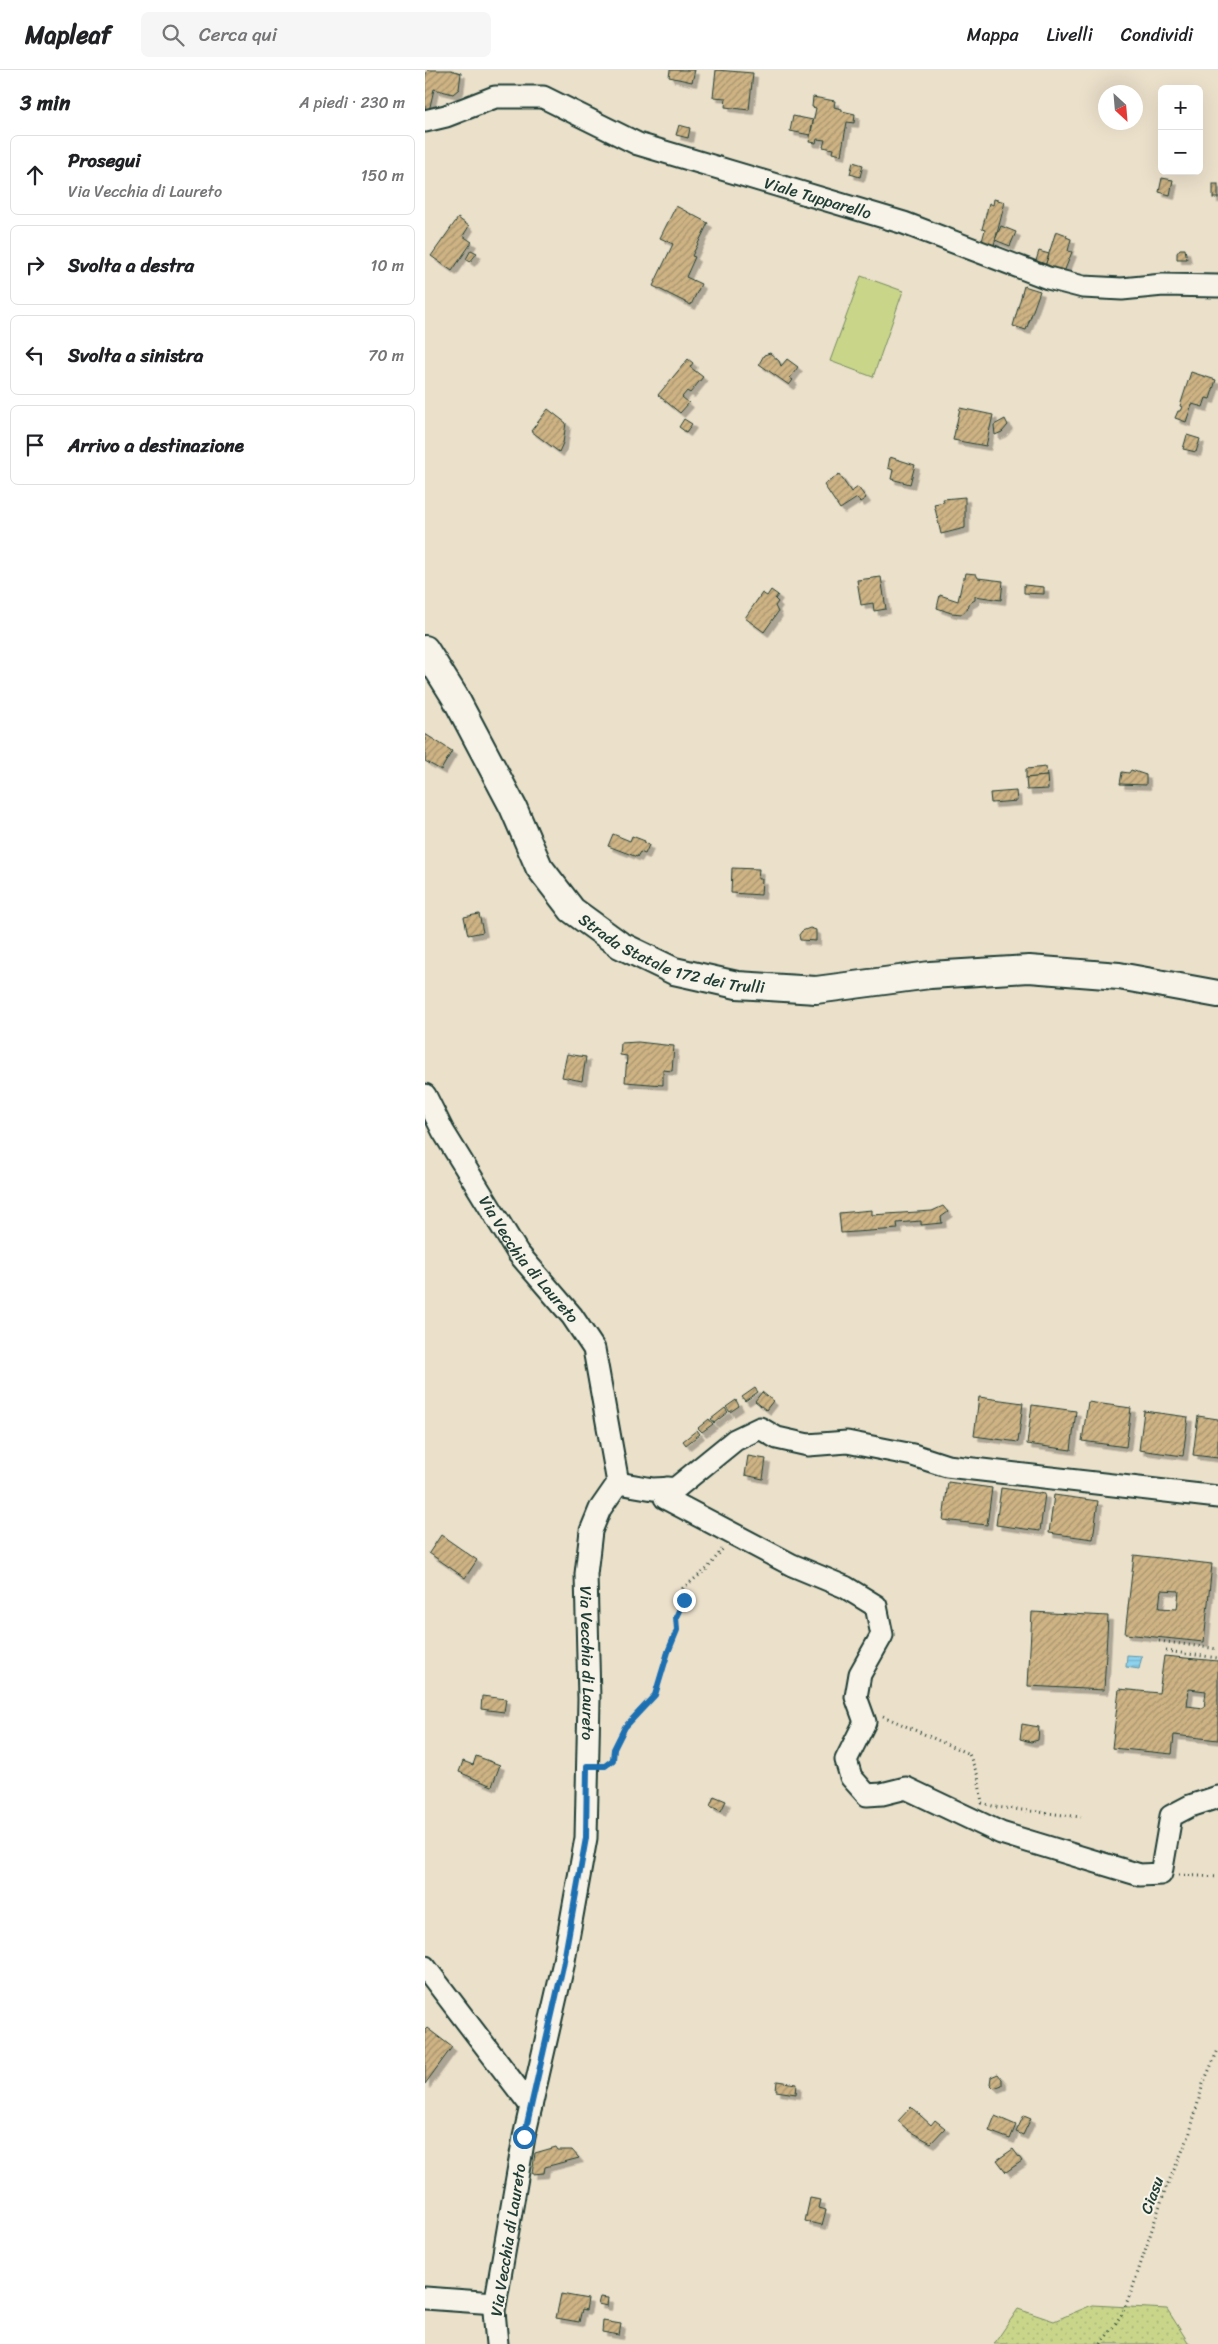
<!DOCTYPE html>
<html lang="it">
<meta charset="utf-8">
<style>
body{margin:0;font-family:Sriracha,sans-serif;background:#f6f6f6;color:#202124}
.controls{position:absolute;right:15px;top:15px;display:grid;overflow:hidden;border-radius:8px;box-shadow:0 5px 20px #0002}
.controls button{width:45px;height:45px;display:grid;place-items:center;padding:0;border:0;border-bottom:1px solid #e0e0e0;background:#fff;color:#202124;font:25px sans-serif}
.compass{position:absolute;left:673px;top:15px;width:45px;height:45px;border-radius:50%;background:#fff;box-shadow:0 5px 20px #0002;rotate:154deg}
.stop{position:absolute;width:15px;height:15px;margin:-11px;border:4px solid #1f6fb2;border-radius:50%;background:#fff}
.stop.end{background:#1f6fb2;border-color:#fff;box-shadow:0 1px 5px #0008}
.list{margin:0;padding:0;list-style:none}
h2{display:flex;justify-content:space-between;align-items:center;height:65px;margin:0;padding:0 20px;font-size:21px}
h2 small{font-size:16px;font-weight:400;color:#757577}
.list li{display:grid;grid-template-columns:32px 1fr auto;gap:15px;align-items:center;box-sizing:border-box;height:80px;margin:0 10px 10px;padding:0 10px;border:1px solid #e0e0e0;border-radius:8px}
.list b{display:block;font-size:19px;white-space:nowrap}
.list p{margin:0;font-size:16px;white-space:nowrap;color:#757577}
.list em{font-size:16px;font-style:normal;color:#757577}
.icon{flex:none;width:28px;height:28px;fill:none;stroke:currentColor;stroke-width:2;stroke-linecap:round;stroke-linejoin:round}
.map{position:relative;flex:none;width:793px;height:2274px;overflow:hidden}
header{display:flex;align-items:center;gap:30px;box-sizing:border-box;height:70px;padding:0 25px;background:#fff;border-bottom:1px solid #e0e0e0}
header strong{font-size:24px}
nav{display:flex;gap:28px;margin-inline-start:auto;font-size:18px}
.search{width:350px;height:45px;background:#f6f6f6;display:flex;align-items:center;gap:12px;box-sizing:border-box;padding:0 18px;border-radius:8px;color:#757577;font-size:19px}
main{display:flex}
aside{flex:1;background:#fff}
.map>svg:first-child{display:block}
</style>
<header>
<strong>Mapleaf</strong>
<div class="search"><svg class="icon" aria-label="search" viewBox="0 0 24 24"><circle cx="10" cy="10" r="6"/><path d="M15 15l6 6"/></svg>Cerca qui</div>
<nav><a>Mappa</a><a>Livelli</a><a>Condividi</a></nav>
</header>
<main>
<aside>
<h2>3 min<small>A piedi · 230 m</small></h2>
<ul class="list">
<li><svg class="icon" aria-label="ahead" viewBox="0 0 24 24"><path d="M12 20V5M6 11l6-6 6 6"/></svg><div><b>Prosegui</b><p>Via Vecchia di Laureto</p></div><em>150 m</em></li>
<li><svg class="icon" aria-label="right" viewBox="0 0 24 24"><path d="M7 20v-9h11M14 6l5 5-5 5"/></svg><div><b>Svolta a destra</b></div><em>10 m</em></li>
<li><svg class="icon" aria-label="left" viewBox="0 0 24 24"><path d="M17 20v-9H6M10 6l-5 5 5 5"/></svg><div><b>Svolta a sinistra</b></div><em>70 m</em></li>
<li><svg class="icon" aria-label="arrive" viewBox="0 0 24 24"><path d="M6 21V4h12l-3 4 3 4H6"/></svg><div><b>Arrivo a destinazione</b></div></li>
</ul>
</aside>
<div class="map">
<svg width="793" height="2274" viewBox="0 0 793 2274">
<defs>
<pattern id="grass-dots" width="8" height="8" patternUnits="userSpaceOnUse" patternTransform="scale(1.25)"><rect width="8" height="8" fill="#c9d68a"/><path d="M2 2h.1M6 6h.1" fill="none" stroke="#acb978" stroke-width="1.8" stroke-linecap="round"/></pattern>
<pattern id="water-rules" width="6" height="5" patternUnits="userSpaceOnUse" patternTransform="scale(1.25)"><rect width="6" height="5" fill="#8dd2ee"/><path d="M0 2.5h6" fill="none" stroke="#79b5cd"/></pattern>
<pattern id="building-hatch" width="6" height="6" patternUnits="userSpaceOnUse" patternTransform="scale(1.25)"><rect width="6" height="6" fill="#ceb384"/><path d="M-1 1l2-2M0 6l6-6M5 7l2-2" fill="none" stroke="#a7936d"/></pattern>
<filter id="shadow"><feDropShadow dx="4.5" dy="4.5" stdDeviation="0" flood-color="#0004"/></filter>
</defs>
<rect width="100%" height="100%" fill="#ebe0ca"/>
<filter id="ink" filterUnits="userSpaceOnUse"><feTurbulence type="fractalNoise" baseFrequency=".02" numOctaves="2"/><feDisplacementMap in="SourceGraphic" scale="10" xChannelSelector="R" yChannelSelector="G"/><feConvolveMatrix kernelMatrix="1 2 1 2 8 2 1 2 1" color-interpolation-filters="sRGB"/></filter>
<g filter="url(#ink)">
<polygon fill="url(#grass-dots)" stroke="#748a5f" points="667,2235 742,2239 763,2272 767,2274 569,2274 593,2239 629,2251"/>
<polygon fill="#c9d68a" stroke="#748a5f" points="436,206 478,221 448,307 405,291"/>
<polygon fill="url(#water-rules)" stroke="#6196a4" points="702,1585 717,1586 714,1599 701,1597"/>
<g fill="url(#building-hatch)" stroke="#1f3d34" fill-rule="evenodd" filter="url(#shadow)">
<polygon points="3,0 26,0 36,3 34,19 28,24 9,19 4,41 0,40 0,6"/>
<polygon points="245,0 270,0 267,12 244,7"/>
<polygon points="291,0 328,3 324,40 300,37 301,28 288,27"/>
<polygon points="388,27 410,31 409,37 417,39 417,41 430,44 429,53 422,52 416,85 407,83 408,79 398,77 400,70 392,69 391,73 384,72 391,38 387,37"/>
<polygon points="368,46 388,50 385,65 365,61"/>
<polygon points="254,55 265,58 263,68 251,65"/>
<polygon points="428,92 438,95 435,107 425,104"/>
<polygon points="737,108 748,110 745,125 734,122"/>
<rect x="788" y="114" width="5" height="14"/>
<polygon points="569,129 580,132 569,175 557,171 560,160 557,159 564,133 568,135"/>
<polygon points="251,136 283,153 267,186 270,187 261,207 276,214 266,235 228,216 248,174 235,168"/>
<polygon points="33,148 44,156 38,166 47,172 27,201 6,186"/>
<polygon points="576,156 591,162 585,176 570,170"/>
<polygon points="631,161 642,165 641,167 646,169 643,181 647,182 639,202 620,196"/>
<polygon points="755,179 760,179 762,189 752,189 752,183"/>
<polygon points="46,180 52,183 45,192 41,189"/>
<polygon points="614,181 624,184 620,196 610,194"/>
<polygon points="599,216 615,221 601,260 588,256"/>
<polygon points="345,283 354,291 356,296 362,289 373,297 365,308 368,310 364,315 334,294 339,285"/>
<polygon points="263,289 268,293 265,297 278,307 265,323 262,321 257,327 264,333 255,343 233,325"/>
<polygon points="766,302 791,310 785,329 781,328 778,337 767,334 761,352 750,348 753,341 755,341 757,337 755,336"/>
<polygon points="535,338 568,345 561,376 528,370"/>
<polygon points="123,339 141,353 138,373 134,382 106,361"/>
<polygon points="259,349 267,354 261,362 254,357"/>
<polygon points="580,349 583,355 577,362 570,365 569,355"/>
<polygon points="762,365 775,369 771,382 758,379"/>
<polygon points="465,387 490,395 485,414 466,409 468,400 463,398"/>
<polygon points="414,404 426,422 433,417 441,428 435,432 432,428 415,439 399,415"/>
<polygon points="540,427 540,458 516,464 509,434 519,432 518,429"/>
<polygon points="541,503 551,504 553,508 578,511 576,530 550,526 550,530 543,534 542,540 537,544 526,543 512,538 515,525 533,531 538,508 540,508"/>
<polygon points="456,507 461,539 449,541 448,533 436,535 432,510"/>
<polygon points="599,515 619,517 619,524 599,523"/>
<polygon points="346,520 353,525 350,529 353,532 350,536 353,542 339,562 320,548 337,523 342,526"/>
<polygon points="0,664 27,681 16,700 0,691"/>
<polygon points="621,697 622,706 601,708 601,699"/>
<polygon points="706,700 721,705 721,715 695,714 697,702 704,703"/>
<polygon points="622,706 623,719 602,720 601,708"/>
<polygon points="591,721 592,731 566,733 565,723"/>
<polygon points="188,764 205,771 207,766 220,771 219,773 224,775 220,784 215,782 212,787 183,776"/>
<polygon points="307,798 334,799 333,809 337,809 336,825 306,823"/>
<polygon points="54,844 58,862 43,865 39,847"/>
<polygon points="385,858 391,860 391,871 375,870 374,865 377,861"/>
<polygon points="213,972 249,976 247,1001 238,1000 238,1015 200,1012 202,986 195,985 196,973"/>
<polygon points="142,984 161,987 157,1011 137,1007"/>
<polygon points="518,1136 523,1142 516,1147 517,1153 496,1155 496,1151 472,1153 473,1159 416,1163 414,1143 447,1140 447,1145 507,1141"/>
<polygon points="330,1318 333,1322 320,1331 317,1327"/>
<polygon points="337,1322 348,1331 341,1340 330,1331"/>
<polygon points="554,1327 598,1333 593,1372 549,1366"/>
<polygon points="311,1330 314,1336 305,1342 301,1337"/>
<polygon points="663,1332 706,1338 701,1377 657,1371"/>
<polygon points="607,1335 651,1341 646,1380 602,1374"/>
<polygon points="300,1338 303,1342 289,1353 286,1349"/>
<polygon points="719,1341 763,1347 758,1386 714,1380"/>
<polygon points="773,1346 793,1349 793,1388 768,1385"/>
<polygon points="284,1349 288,1354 277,1362 273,1358"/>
<polygon points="272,1360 275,1364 261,1375 258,1371"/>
<polygon points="323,1386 341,1389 338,1409 320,1405"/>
<polygon points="523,1412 567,1418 562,1455 518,1450"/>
<polygon points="576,1418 620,1424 615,1461 571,1455"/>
<polygon points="629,1425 673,1431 668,1469 624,1463"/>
<polygon points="16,1465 52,1490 40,1508 4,1483"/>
<path d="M709,1485L787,1494L779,1572L700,1564ZM736,1520L754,1521L752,1539L734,1538Z"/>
<polygon points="607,1542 683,1546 679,1620 603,1616"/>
<path d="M739,1586L793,1591V1670L749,1665L747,1684L687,1678L694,1619L734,1623ZM764,1619L781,1621L779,1638L762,1636Z"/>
<polygon points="57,1626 81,1629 79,1642 56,1639"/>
<polygon points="597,1654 614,1657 613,1670 606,1672 595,1669"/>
<polygon points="51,1686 75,1695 67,1716 34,1702 38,1691 48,1695"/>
<polygon points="289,1726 301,1731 296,1741 285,1736"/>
<polygon points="2,1958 27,1977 0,2014 0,1960"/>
<polygon points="573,2004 577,2009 577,2015 569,2018 565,2014 566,2007"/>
<polygon points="352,2011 372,2014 371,2024 351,2021"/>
<polygon points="486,2037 506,2055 510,2050 520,2058 506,2073 484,2061 473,2051"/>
<polygon points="599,2045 606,2048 598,2065 591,2062"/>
<polygon points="570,2046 591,2055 585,2069 564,2061"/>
<polygon points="131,2077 133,2080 147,2080 154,2088 120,2097 119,2103 107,2104 110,2083"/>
<polygon points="588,2079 597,2091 581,2102 572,2090"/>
<polygon points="385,2128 396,2130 394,2138 401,2140 397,2155 380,2151"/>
<polygon points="136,2224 163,2229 161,2240 157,2239 154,2252 131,2248"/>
<polygon points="175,2227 183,2228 182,2236 173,2234"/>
<polygon points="178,2251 196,2254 194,2265 177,2262"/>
</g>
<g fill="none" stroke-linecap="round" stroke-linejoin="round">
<g stroke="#1f3d34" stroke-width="25">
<g id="minor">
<path id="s1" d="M0,51L21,46L70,27H118L213,74L479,153L623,208L658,217L697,219L738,215L793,216"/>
<path id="s2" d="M0,1025L18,1061L93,1183L147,1246L169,1279L193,1413L175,1439L166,1461L161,1504L164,1629L161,1768L138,1896L99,2067L69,2241L72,2274"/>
<polyline points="193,1413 228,1419 251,1418 310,1370 335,1358 352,1368 383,1375 422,1372 488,1385 522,1396 793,1427"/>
<polyline points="242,1418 240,1428 367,1495 420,1517 451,1536 457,1565 435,1604 431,1627 440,1652 421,1690 426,1707 442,1725 457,1724 481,1718 576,1763 715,1805 736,1804 746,1746 765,1736 793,1727"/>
<polyline points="0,1897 106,2036"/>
<polyline points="0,2228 70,2233"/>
</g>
</g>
<g stroke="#1f3d34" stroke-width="30">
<g id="major">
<path id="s3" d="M0,579L30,627L88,737L114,797L147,840L195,875L249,901L312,915L391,920L505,905L604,899L694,906L793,924"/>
</g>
</g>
<g stroke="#1f3d34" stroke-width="3" stroke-dasharray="1 4" stroke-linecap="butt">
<polyline points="734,1571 793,1579"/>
<polyline points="741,1581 793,1588"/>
<polyline points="458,1646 544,1684 553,1706 557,1733 571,1737 656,1747"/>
<polyline points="181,1696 187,1690 189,1679 200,1657 230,1625 243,1581 252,1560 251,1547 259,1530 258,1518 282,1499 299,1477"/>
<polyline points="754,1805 793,1807"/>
<polyline points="676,2274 697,2244 708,2217 740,2120 764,2066 778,2014 793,1980"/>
</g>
<use href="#minor" stroke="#f7f3e8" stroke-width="21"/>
<use href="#major" stroke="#f7f3e8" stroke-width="26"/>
</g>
</g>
<g fill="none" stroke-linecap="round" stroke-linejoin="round" filter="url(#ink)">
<polyline stroke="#1f6fb2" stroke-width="6" points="99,2067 138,1896 161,1768 162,1696 180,1696 188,1690 189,1679 200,1657 230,1625 243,1582 252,1560 251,1547 259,1530"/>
</g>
<g text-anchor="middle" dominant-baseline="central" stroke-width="4" stroke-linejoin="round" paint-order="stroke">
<g font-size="16" fill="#1f3d34" stroke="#f7f3e8">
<text stroke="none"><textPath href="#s1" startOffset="416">Viale Tupparello</textPath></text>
<text stroke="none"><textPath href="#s3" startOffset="412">Strada Statale 172 dei Trulli</textPath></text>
<text stroke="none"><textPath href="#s2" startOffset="195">Via Vecchia di Laureto</textPath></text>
<text stroke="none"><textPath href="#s2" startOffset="630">Via Vecchia di Laureto</textPath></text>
<text transform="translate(727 2125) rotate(-70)">Ciasu</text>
<text transform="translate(83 2170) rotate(-81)">Via Vecchia di Laureto</text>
</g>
</g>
</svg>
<div class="controls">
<button>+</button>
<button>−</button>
</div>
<svg class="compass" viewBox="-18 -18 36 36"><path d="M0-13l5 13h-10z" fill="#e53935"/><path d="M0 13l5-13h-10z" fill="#757577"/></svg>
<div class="stop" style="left:99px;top:2067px"></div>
<div class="stop end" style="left:259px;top:1530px"></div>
</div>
</main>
